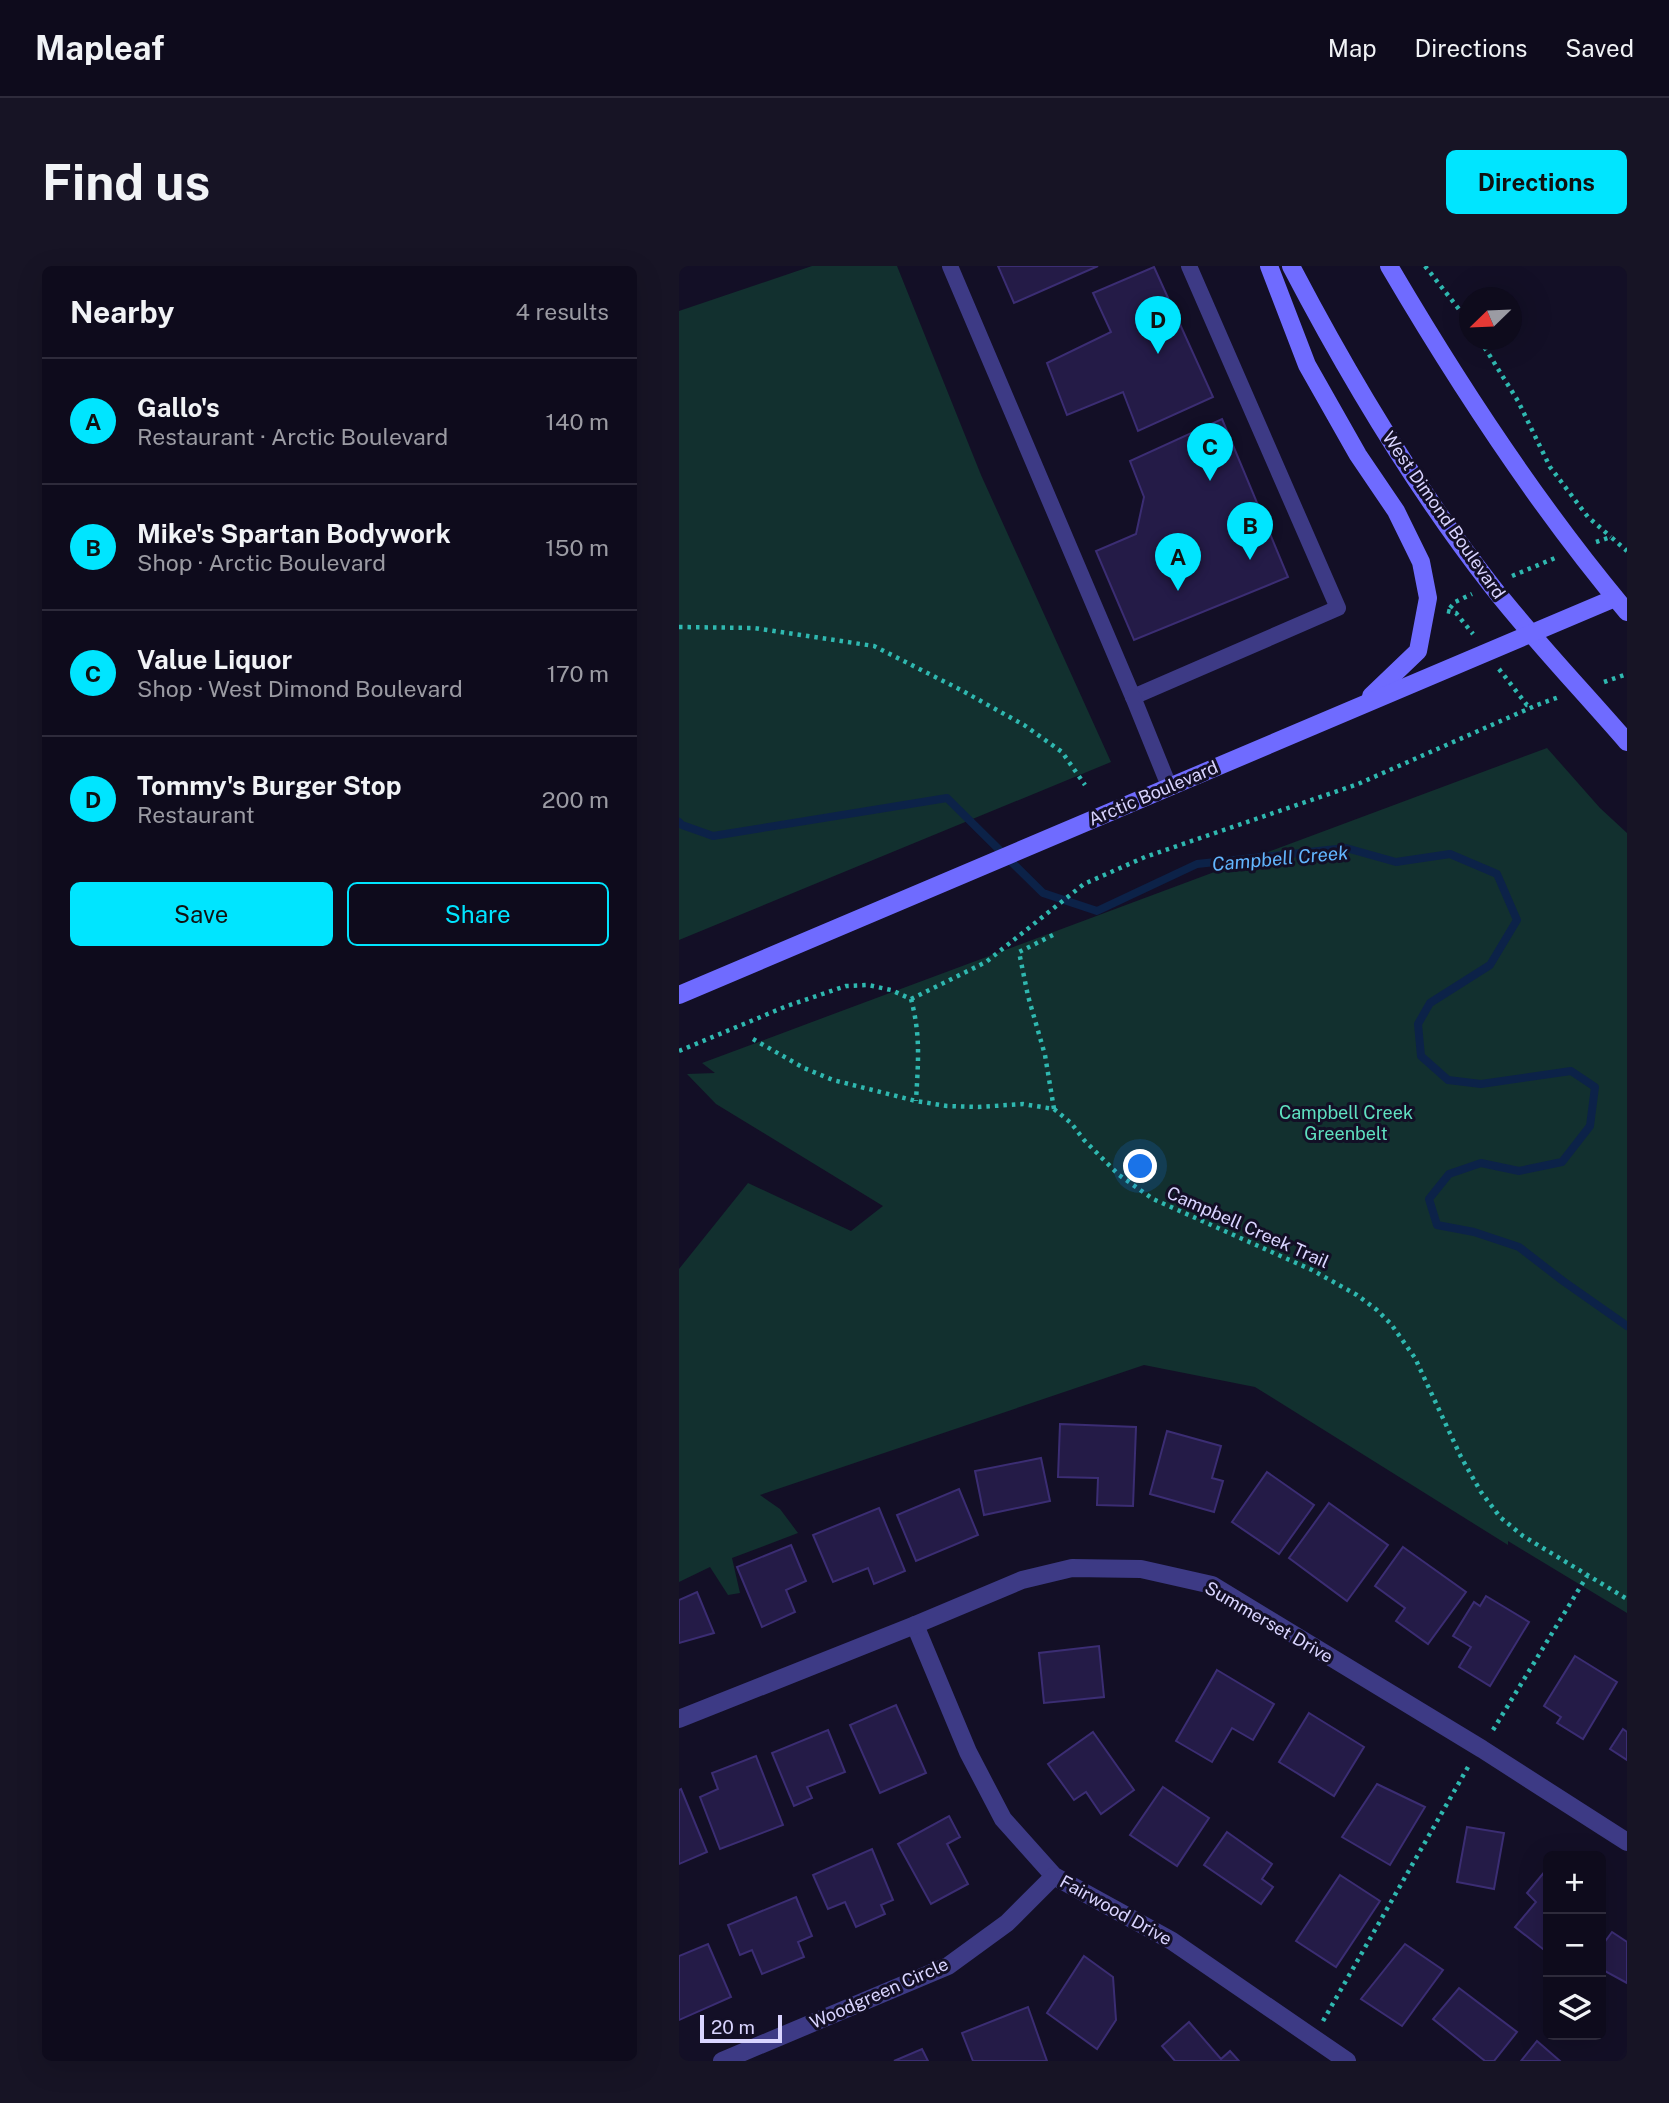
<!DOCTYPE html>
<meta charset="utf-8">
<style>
body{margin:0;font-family:"Public Sans",sans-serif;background:#171425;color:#f1f3f6}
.controls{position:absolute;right:21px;bottom:21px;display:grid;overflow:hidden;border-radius:10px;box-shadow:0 7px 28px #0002}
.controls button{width:63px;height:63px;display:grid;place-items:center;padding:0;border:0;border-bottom:2px solid #2e2b3b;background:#0e0b1c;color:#f1f3f6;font:35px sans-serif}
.compass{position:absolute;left:780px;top:21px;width:63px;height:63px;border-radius:50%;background:#0e0b1c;box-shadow:0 7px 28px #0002;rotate:247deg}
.scale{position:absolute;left:21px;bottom:18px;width:82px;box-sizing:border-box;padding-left:7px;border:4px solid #d9d4ff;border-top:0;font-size:19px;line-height:24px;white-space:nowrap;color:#d9d4ff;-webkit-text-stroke:5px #130f26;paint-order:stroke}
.you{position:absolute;left:462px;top:901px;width:24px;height:24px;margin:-18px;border:5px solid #fff;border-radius:50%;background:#1a73e8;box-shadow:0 0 0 10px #1a73e833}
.badge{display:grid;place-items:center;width:46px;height:46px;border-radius:50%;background:#00e5ff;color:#111;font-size:23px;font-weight:700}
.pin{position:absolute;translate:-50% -58px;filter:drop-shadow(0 2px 4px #0008)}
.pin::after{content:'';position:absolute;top:37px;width:24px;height:21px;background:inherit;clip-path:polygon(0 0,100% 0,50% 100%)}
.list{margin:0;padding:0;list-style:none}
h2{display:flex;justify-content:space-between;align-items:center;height:91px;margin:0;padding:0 28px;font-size:30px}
h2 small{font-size:23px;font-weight:400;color:#9b9ba3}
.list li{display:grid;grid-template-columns:46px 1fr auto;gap:21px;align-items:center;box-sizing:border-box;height:126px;padding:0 28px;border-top:2px solid #2e2b3b}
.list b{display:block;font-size:26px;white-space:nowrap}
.list p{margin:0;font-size:23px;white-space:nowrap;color:#9b9ba3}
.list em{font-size:23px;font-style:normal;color:#9b9ba3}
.actions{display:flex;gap:14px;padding:21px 28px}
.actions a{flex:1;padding:16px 0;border:2px solid #00e5ff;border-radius:10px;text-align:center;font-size:24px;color:#00e5ff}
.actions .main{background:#00e5ff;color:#111}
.icon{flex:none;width:38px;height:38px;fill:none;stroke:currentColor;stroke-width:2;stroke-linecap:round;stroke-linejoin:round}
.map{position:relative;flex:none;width:948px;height:1795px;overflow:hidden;border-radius:10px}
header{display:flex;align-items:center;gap:42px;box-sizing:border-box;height:98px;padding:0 35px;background:#0e0b1c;border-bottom:2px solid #2e2b3b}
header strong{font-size:33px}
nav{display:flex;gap:38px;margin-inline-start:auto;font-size:24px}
.intro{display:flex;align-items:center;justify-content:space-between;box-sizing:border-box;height:168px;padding:0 42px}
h1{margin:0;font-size:49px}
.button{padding:18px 32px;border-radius:10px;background:#00e5ff;color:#111;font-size:24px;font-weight:700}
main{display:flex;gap:42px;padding:0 42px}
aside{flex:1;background:#0e0b1c;border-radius:10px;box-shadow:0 7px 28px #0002}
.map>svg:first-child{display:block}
</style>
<header>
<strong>Mapleaf</strong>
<nav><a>Map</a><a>Directions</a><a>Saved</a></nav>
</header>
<div class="intro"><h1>Find us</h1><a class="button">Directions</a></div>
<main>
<aside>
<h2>Nearby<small>4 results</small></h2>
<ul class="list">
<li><span class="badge">A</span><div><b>Gallo's</b><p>Restaurant · Arctic Boulevard</p></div><em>140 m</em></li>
<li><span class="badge">B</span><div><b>Mike's Spartan Bodywork</b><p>Shop · Arctic Boulevard</p></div><em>150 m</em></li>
<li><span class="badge">C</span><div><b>Value Liquor</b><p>Shop · West Dimond Boulevard</p></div><em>170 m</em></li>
<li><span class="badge">D</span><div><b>Tommy's Burger Stop</b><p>Restaurant</p></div><em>200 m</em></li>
</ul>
<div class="actions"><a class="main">Save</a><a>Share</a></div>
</aside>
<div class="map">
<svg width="948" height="1795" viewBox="0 0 948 1795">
<rect width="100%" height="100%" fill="#130f26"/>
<g fill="#12302f">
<polygon points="133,0 218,0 302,209 432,496 0,674 0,45"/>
<polygon points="868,482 921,542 948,567 948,1347 829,1275 829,1279 576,1121 465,1099 81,1229 101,1243 119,1267 53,1292 61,1327 49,1329 31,1301 0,1316 0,1003 69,917 172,965 204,940 37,838 8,808 36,807 23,797"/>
</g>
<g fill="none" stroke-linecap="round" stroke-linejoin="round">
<polyline stroke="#0c2248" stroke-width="8" points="0,556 3,559 34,570 268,532 364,627 418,645 518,598 667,582 717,596 771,588 818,608 838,654 811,699 751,737 739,758 742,790 769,814 802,818 892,805 916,821 911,860 883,896 840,905 802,897 770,908 750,933 758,959 795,966 840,981 884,1015 948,1060"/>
</g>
<g fill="#241b47" stroke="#3b2d73" stroke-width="2">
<polygon points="319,0 419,0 335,37"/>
<polygon points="475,1 534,131 459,165 444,126 388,149 368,97 432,66 414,27"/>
<polygon points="543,153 609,311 455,374 417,285 457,268 465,231 451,195"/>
<polygon points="381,1158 457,1161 454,1240 418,1239 419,1212 379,1211"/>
<polygon points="488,1165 542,1180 533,1212 544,1215 535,1246 471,1228"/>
<polygon points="362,1192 371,1235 305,1249 296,1205"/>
<polygon points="588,1206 635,1239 600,1288 553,1256"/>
<polygon points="280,1223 299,1269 237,1295 218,1249"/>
<polygon points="650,1237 709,1279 668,1335 610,1292"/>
<polygon points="200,1242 226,1305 195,1318 189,1302 154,1316 134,1269"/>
<polygon points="112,1279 127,1315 107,1324 116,1346 83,1361 58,1301"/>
<polygon points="724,1281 787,1326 749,1378 717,1355 726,1342 696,1320"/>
<polygon points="18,1326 35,1367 0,1377 0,1334"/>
<polygon points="807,1330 850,1356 811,1420 780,1401 792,1381 774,1370 795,1336 801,1340"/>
<polygon points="420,1380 425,1431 365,1437 360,1387"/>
<polygon points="896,1390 938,1416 904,1473 878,1457 882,1451 865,1440"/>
<polygon points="538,1404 595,1438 574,1474 553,1462 533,1496 497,1475"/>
<polygon points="217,1439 247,1507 201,1527 171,1459"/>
<polygon points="630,1447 685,1481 655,1530 600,1496"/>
<polygon points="944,1463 948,1466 948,1494 931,1483"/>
<polygon points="149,1464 166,1506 128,1521 133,1532 115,1540 93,1487"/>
<polygon points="414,1466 455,1524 422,1548 407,1526 395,1534 369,1498"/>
<polygon points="77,1490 104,1559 41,1583 21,1531 39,1523 33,1507"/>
<polygon points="698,1518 746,1541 711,1599 663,1571"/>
<polygon points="484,1521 530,1552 498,1600 451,1569"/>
<polygon points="2,1523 28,1586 0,1598 0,1524"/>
<polygon points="270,1550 281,1571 268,1578 289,1618 252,1638 219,1578"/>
<polygon points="788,1561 825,1567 815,1623 778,1616"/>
<polygon points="548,1566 593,1598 583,1613 594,1621 582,1638 525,1599"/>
<polygon points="193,1583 214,1634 202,1639 206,1648 177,1661 166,1636 149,1643 134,1609"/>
<polygon points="867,1604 869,1606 869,1687 836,1661 857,1636 848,1627"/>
<polygon points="661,1609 701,1635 657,1701 617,1675"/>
<polygon points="117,1631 133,1670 119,1676 125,1691 83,1708 73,1684 61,1689 49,1659"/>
<polygon points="933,1666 948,1676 948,1717 922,1703 922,1681"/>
<polygon points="29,1678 52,1731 0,1754 0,1690"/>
<polygon points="726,1678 764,1704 723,1760 682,1733"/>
<polygon points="405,1690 434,1711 437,1754 418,1783 368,1747"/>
<polygon points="780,1722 838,1766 815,1795 806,1795 754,1753"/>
<polygon points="349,1741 368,1795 294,1795 283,1767"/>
<polygon points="510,1756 542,1793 551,1785 560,1795 496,1795 483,1780"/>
<polygon points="858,1775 881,1795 842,1795"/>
<polygon points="243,1783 249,1795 215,1795"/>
</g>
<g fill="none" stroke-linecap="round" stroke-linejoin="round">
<g stroke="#2fb8b0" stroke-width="4.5" stroke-dasharray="3.5 5" stroke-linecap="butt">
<polyline points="746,0 790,56"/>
<polyline points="801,74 839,135 871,201 909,251 932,271"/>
<polyline points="917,276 932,271 948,285"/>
<polyline points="833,310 876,292"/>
<polyline points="771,342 776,336 793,328"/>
<polyline points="768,345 777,347 794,368"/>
<polyline points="0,361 75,362 195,380 282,424 345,459 383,486 406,519"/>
<polyline points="820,403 848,439 853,439"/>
<polyline points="925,416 948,408"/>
<polyline points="374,669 340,686 349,730 366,789 375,843"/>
<polyline points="232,733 307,696 405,618 466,591 679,518 858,439 880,431"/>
<polyline points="74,773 125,802 154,814 237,835 268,840 299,841 344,838 375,843 392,857 405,874 440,909 474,933 633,1004 678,1029 698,1044 712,1058 736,1092 782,1191 802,1226 821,1251 844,1270 948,1333"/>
<path d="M0,785L108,740L167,720L189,719L212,724L232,733C242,770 239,797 237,835"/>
<polyline points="814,1464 908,1310"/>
<polyline points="644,1755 789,1501"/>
</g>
<g stroke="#3d3a85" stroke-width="16">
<polyline points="271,0 454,431 659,342 510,0"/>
<polyline points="454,431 490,520"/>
</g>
<g stroke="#3d3a85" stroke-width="18">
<polyline points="236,1359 289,1486 324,1553 375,1610 493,1675 668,1795"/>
<polyline points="0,1453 236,1359 343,1314 393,1302 462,1303 533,1319 803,1483 948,1576"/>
<polyline points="43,1795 269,1700 328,1657 375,1610"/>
</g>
<g stroke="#6f6bff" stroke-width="18">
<polyline points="590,0 628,99 679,189 717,245 742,296 749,332 739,385 692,430"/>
<path d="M612,0C670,111 735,220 812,319C855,374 903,424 948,476"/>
<path d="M710,0C781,121 858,239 948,346"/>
<polyline points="0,729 936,332"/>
</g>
</g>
<g text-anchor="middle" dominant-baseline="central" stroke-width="6" stroke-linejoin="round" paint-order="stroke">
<g font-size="18" fill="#d9d4ff" stroke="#130f26">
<text transform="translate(765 249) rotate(55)">West Dimond Boulevard</text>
<text transform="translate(474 527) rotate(-23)">Arctic Boulevard</text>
<text transform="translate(569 961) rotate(24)">Campbell Creek Trail</text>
<text transform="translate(590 1356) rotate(30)">Summerset Drive</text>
<text transform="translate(437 1644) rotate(29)">Fairwood Drive</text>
<text transform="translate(200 1727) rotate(-24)">Woodgreen Circle</text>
</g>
<g font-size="18" fill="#5fe0c0" stroke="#130f26">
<text x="667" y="846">Campbell Creek<tspan x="667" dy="21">Greenbelt</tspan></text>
</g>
<g font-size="19" font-style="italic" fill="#62b6ff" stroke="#130f26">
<text transform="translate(601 592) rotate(-5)">Campbell Creek</text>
</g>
</g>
</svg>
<div class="controls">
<button>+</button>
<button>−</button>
<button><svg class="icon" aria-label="layers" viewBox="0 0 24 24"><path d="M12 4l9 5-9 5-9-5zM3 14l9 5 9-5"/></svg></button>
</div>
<svg class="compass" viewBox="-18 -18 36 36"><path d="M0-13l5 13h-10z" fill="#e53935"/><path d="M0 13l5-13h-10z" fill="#9b9ba3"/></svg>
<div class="scale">20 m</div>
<div class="you"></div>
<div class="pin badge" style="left:499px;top:325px">A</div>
<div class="pin badge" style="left:571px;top:294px">B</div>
<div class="pin badge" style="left:531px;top:215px">C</div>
<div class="pin badge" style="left:479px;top:88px">D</div>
</div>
</main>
